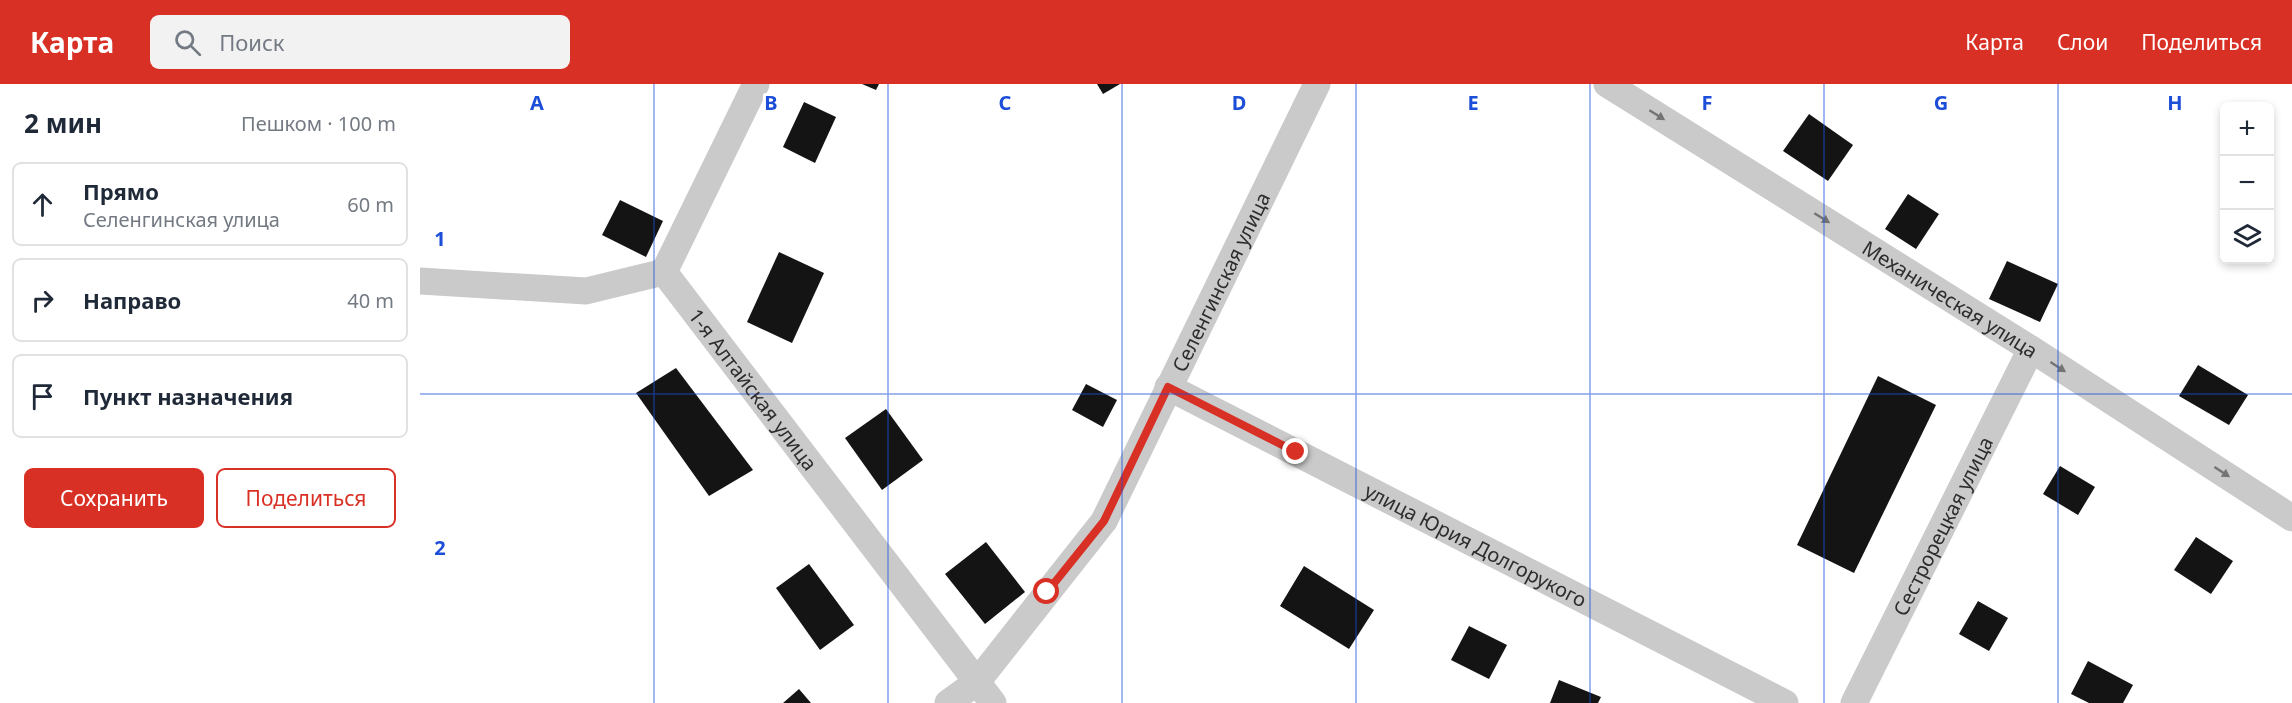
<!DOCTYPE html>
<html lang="ru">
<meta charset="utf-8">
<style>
body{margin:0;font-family:"Noto Sans",sans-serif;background:#f2f2f3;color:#1f2937}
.controls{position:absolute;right:18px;top:18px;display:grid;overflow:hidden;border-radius:9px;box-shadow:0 3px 9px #0003}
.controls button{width:54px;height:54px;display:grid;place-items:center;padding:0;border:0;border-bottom:2px solid #e0e1e3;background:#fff;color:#1f2937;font:30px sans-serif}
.stop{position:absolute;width:18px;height:18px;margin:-14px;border:4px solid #d93025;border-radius:50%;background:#fff}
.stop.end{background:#d93025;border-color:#fff;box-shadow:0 2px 6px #0008}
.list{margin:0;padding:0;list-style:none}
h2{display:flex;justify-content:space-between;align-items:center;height:78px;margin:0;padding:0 24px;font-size:26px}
h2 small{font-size:20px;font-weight:400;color:#747a83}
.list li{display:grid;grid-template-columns:39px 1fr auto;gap:18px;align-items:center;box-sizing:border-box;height:84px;margin:0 12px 12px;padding:0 12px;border:2px solid #e0e1e3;border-radius:9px}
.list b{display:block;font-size:22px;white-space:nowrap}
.list p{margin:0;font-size:20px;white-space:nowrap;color:#747a83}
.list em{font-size:20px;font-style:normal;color:#747a83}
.actions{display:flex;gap:12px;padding:18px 24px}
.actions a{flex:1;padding:14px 0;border:2px solid #d93025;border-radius:9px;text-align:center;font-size:21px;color:#d93025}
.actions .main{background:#d93025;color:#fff}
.icon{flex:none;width:33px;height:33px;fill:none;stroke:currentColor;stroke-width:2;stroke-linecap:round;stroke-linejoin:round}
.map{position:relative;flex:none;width:1872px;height:619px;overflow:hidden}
header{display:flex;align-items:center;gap:36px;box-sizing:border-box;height:84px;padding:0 30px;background:#d93025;color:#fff}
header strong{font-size:28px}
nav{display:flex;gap:33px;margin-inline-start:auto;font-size:21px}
.search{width:420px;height:54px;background:#f2f2f3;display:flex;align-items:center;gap:15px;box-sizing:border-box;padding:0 21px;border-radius:9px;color:#747a83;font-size:22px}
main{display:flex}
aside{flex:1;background:#fff}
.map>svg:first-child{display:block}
</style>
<header>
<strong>Карта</strong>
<div class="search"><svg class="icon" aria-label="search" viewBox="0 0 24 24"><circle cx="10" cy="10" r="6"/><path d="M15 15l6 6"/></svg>Поиск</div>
<nav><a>Карта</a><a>Слои</a><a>Поделиться</a></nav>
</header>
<main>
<aside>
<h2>2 мин<small>Пешком · 100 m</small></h2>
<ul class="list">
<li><svg class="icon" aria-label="ahead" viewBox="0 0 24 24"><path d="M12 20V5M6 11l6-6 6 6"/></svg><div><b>Прямо</b><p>Селенгинская улица</p></div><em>60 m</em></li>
<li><svg class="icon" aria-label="right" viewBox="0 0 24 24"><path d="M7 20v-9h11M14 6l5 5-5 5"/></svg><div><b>Направо</b></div><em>40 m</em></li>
<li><svg class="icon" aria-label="arrive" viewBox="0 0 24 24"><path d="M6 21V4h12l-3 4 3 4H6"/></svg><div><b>Пункт назначения</b></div></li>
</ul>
<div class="actions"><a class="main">Сохранить</a><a>Поделиться</a></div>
</aside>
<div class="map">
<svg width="1872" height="619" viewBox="0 0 1872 619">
<rect width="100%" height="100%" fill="#fff"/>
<g fill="#141414">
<polygon points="442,0 459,0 456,6"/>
<polygon points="677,0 700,0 683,10"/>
<polygon points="384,18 416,33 395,79 363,63"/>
<polygon points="1389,30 1433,61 1408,97 1363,67"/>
<polygon points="1488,110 1519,130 1496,165 1465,145"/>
<polygon points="200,116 243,137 226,173 182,151"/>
<polygon points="359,168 404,189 372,259 327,238"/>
<polygon points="1587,177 1638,200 1620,238 1569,215"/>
<polygon points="1778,281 1828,311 1809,341 1759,312"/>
<polygon points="256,284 333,386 289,412 216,309"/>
<polygon points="1458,292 1516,321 1434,489 1377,461"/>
<polygon points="666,300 697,316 683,343 652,326"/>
<polygon points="466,325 503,376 462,406 425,354"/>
<polygon points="1640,382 1675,403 1658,431 1623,410"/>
<polygon points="1776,453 1813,477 1791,510 1754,486"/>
<polygon points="566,458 605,508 565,540 525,490"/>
<polygon points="389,480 434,541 400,566 356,504"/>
<polygon points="884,482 954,526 929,565 860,522"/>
<polygon points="1558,517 1588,534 1569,567 1539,550"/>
<polygon points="1049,542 1087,561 1069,595 1031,576"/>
<polygon points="1668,577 1713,601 1703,619 1669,619 1651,610"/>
<polygon points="1139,596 1181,613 1178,619 1130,619"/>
<polygon points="379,605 391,619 363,619"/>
</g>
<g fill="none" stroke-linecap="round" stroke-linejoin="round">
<g stroke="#cacaca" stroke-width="27">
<path id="s1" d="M1187,0L1611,265L1872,434"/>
<polyline points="244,188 336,0"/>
<path id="s2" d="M0,197L166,207L244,188L573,619"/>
<path id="s3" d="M748,303L1365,619"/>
<path id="s4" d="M528,619L557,598L684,437L897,0"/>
<path id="s5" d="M1434,619L1611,265"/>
</g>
</g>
<defs><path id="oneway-solid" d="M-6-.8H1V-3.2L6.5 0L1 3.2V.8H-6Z" transform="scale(1.5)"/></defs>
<g fill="#747474">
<use href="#oneway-solid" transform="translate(1237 31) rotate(32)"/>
<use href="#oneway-solid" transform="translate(1402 134) rotate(32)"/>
<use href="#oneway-solid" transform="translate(1638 283) rotate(33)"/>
<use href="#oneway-solid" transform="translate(1802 388) rotate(33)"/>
</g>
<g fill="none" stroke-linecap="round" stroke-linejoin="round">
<polyline stroke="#d93025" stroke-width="8" points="627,508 684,437 748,303 876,368"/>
</g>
<path fill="none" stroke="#1d4ed8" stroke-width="1.5" stroke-opacity="0.55" d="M234,0V619M468,0V619M702,0V619M936,0V619M1170,0V619M1404,0V619M1638,0V619M0,310H1872"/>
<g text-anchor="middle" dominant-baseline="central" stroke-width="6" stroke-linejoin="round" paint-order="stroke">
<g font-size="20" fill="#2d2d2d" stroke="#fff">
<text stroke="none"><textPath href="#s4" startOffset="507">Селенгинская улица</textPath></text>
<text stroke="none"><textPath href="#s1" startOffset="405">Механическая улица</textPath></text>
<text stroke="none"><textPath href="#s2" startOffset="394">1-я Алтайская улица</textPath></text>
<text stroke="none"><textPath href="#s5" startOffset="198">Сестрорецкая улица</textPath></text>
<text stroke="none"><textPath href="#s3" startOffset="346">улица Юрия Долгорукого</textPath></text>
</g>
</g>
<g font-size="20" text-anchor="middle" font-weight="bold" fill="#1d4ed8" stroke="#fff" stroke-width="6" stroke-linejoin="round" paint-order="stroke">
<text x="117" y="26">A</text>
<text x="351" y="26">B</text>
<text x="585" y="26">C</text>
<text x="819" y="26">D</text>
<text x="1053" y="26">E</text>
<text x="1287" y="26">F</text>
<text x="1521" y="26">G</text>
<text x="1755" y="26">H</text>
<text x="20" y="162">1</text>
<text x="20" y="471">2</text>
</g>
</svg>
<div class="controls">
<button>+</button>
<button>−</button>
<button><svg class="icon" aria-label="layers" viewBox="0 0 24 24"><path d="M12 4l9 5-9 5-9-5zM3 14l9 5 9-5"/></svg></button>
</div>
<div class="stop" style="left:627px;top:508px"></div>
<div class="stop end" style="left:876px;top:368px"></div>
</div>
</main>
